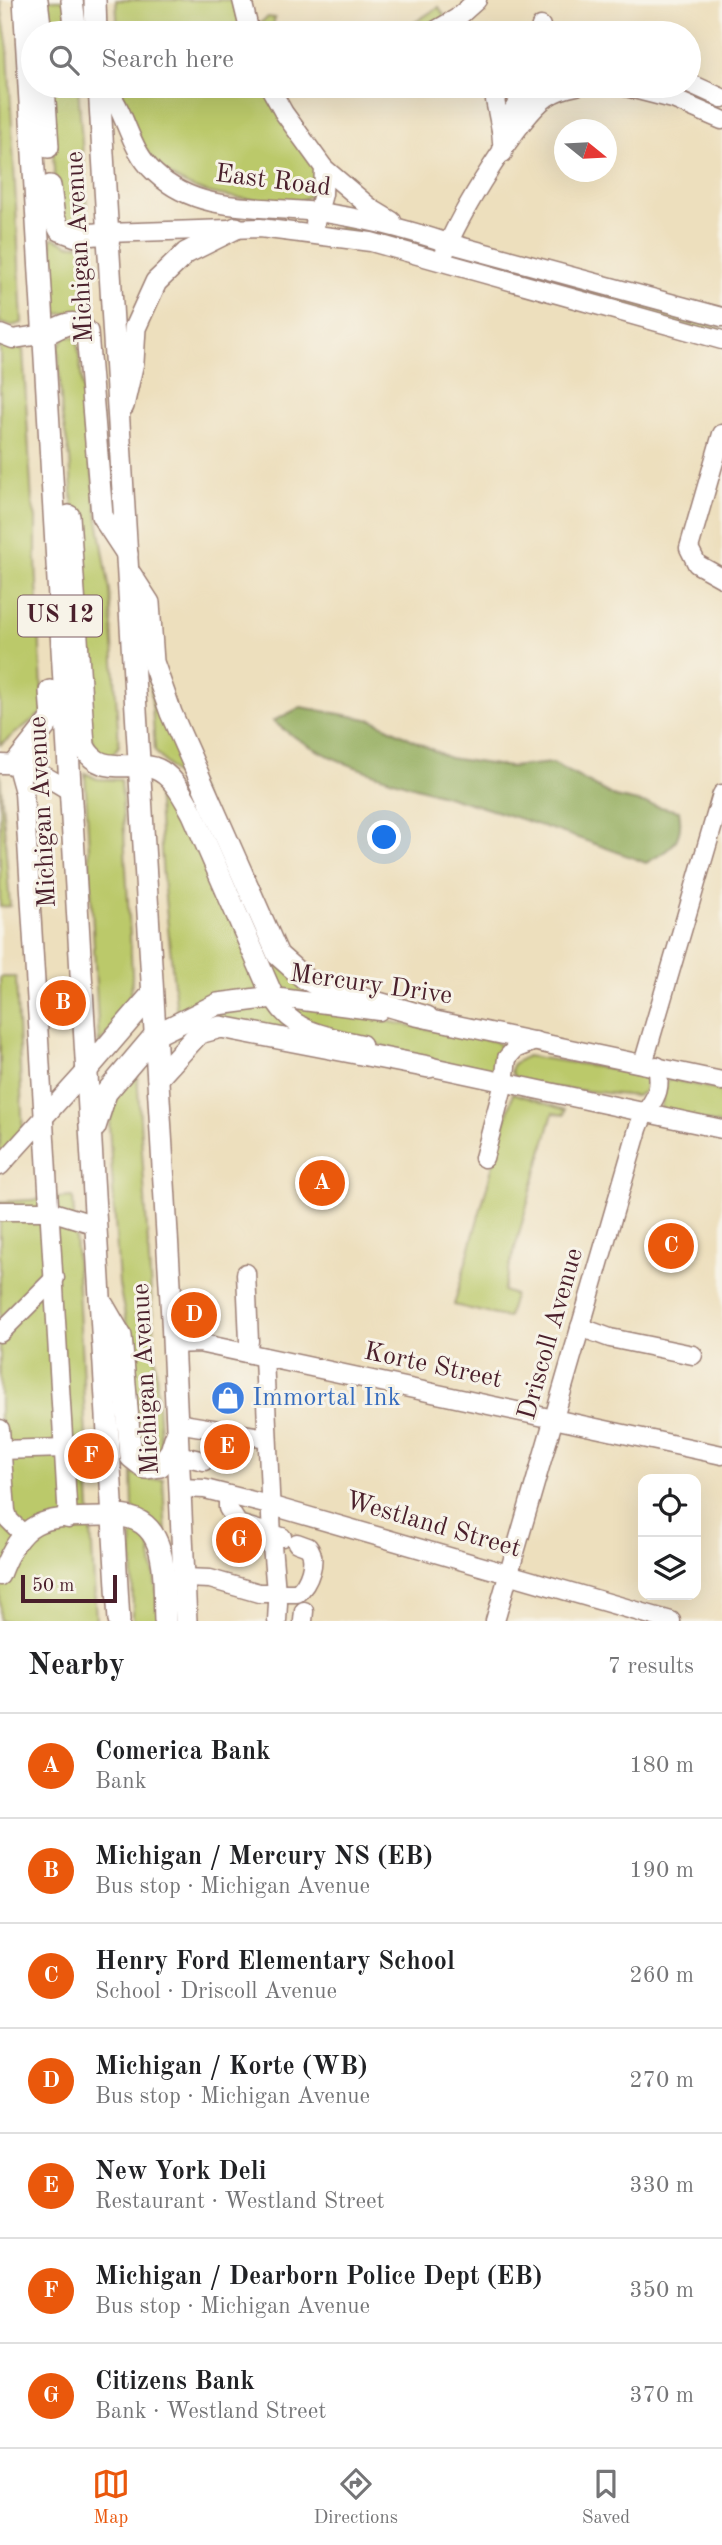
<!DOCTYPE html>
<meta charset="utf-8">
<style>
body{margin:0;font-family:"Old Standard TT",serif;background:#f6f6f6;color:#202124}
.controls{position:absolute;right:21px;bottom:21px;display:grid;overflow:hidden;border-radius:14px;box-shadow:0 7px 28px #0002}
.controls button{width:63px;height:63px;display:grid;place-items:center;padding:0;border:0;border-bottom:2px solid #e0e0e0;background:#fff;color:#202124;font:35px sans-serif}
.compass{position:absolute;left:554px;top:119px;width:63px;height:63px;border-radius:50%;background:#fff;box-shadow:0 7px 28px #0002;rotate:108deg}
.scale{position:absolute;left:21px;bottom:18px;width:96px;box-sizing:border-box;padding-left:7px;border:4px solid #4a1f2b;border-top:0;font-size:19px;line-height:24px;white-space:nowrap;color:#4a1f2b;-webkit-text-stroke:5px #f7f3e8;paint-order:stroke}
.you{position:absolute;left:385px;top:838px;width:24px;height:24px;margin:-18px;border:5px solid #fff;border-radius:50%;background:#1a73e8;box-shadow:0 0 0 10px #1a73e833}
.badge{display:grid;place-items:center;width:46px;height:46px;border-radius:50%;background:#ea580c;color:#fff;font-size:23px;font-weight:700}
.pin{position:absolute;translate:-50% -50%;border:4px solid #fff;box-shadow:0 2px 7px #0006}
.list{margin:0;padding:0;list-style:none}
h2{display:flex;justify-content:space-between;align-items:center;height:91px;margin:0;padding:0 28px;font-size:30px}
h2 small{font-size:23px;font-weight:400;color:#757577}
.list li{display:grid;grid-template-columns:46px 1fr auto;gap:21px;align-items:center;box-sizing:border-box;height:105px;padding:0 28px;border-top:2px solid #e0e0e0}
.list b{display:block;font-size:26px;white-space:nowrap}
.list p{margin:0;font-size:23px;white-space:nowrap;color:#757577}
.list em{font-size:23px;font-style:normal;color:#757577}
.icon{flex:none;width:38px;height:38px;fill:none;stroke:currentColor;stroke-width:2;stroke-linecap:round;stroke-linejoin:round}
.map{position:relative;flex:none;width:722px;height:1621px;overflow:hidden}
.search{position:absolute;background:#fff;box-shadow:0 7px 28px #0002;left:21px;right:21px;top:21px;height:77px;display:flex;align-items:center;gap:18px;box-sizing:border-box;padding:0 24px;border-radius:38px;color:#757577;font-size:26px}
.sheet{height:826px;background:#fff}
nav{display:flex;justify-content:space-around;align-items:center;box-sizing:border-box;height:98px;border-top:2px solid #e0e0e0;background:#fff;font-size:19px;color:#757577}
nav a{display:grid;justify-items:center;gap:4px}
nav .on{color:#ea580c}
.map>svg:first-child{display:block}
</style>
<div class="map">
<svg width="722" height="1621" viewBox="0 0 722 1621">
<rect width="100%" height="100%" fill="#f7f3e8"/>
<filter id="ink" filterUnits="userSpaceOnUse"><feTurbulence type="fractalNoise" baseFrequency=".0143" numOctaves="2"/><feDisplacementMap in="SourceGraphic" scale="14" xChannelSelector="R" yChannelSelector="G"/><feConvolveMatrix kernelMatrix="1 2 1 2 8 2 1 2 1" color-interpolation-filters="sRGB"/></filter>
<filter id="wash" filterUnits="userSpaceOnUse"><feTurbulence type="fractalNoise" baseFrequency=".00686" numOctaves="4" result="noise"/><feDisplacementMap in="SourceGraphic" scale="28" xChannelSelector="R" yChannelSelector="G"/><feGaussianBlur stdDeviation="1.57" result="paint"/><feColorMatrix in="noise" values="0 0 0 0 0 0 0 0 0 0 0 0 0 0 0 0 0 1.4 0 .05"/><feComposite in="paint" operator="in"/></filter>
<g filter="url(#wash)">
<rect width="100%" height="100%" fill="#eddfbd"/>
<g fill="#bbc96b" stroke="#82744b" stroke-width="2">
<polygon points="0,0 8,48 22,323 11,326 0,323"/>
<polygon points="44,0 68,0 70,33 46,33"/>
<polygon points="116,0 237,0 244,33 118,33"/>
<polygon points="439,7 445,17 417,33 386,33 412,24"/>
<polygon points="268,17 275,18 271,33 261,33 260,23"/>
<polygon points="49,86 78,86 87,212 82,223 75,225 65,220 56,204"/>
<path d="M121,86H264C276,106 310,151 317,171C322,187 309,200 294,202C231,198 165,199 136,132C129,116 123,103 121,86Z"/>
<polygon points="342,224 387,233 433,249 338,230"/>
<polygon points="54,238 69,245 89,244 92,321 71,313 56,314 51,239"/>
<polygon points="460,253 722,328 722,336 456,257"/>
<polygon points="66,336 77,338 97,513 110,591 119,746 111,756 101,755 86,728 70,458 62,416 58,347"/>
<polygon points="0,343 23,349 32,503 36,518 36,560 43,712 0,745"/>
<polygon points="150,677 261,933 324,993 281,994 177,776 155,751"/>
<polygon points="0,772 10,906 0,907"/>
<path d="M85,773L97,779L121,780L132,972C133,1008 121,1017 99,1044Z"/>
<polygon points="161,783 176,796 265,988 177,1015 163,879 157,789"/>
<polygon points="0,977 16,977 23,1136 0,1156"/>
<polygon points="270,1003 302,1033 230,1022 179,1043 178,1034 201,1017"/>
<polygon points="288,1003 494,1041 503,1048 496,1057 494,1072 462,1068 306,1025"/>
<polygon points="527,1056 640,1073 647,1076 644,1092 636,1096 547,1087 516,1079 511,1071 513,1064"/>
<polygon points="137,1072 161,1450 151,1460 135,1449 128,1331 119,1285 109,1125 117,1095"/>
<polygon points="670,1079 722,1091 722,1125 660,1111 667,1081"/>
<polygon points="513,1093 565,1110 564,1115 553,1113 503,1291 514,1295 508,1318 454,1305"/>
<polygon points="73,1197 96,1621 0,1621 0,1202"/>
<polygon points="132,1473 150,1480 163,1479 166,1538 133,1508"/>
<polygon points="132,1527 149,1542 161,1621 133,1621"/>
</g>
<path fill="#94ad5f" stroke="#6f6645" stroke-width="2" d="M301,707L373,720L449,758L510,767L553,763L615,797L679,811C685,841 670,850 646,863C585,839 525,820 463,801C398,781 325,765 273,721Z"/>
</g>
<g filter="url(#ink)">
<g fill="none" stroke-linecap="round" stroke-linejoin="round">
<g stroke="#9c7f74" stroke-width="21">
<g id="minor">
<polyline points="242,0 250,33"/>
<polyline points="431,33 457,18 477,0"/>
<polyline points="539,33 541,26"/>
<polyline points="689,83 722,98"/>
<path d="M105,86C127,113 128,148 155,173C200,215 262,205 318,212C363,218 406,229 448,243L722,317"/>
<polyline points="269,86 284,113 324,168 323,194 315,223"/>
<polyline points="622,86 673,99 722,120"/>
<polyline points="501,130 495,100 502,86"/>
<polyline points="503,153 501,130 517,104 537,86"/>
<polyline points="324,168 372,209 392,221"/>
<polyline points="107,233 260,228 371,242 722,340"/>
<path d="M445,252C456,219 519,117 547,97C556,91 566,88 577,86"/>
<polyline points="0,334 13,339 46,334"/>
<polyline points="722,434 689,548 697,564 722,578"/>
<polyline points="16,763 24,792 68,1519"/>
<path d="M0,764C27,763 47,777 70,791"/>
<polyline points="414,1016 722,1081"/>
<path d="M362,1044C327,1036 291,1032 273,997L379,1011"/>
<polyline points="418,1064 722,1129"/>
<polyline points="643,1064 722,794"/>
<polyline points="484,1158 504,1083 507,1058 515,1049 535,1041"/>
<polyline points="0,1166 86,1071"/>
<polyline points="0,1211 50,1211 96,1225"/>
<polyline points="246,1273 249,1341 247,1353"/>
<polyline points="580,1327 610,1338 693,1355"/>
<polyline points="0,1333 55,1278"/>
<polyline points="173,1344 199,1343 722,1455"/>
<polyline points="264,1357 272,1538"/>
<polyline points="177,1423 267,1438"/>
<polyline points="0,1429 6,1511 9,1520 22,1533"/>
<polyline points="1,1450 64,1448"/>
<polyline points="178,1455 204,1461"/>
<polyline points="180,1488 205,1489 269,1505 671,1621"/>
<polyline points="228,1495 228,1508 238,1524 282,1537"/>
<polyline points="272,1545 276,1592"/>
<path d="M0,1576C25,1509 51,1519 114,1516"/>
<path d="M184,1578L210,1579L259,1593H297C309,1584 318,1559 308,1547L297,1543"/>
<polyline points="277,1621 278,1603"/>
<polyline points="303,1621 304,1611"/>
<path d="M495,1621L638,1129C647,1101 664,1101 657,1066"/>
</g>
</g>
<g stroke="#9c7f74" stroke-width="24">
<g id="major">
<polyline points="24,0 119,1621"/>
<polyline points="37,0 41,33"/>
<polyline points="72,0 76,33"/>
<polyline points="95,0 96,33"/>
<polyline points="44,86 48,147"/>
<polyline points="99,86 172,1318 186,1621"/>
<polyline points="50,186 54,218 60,230 76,236 107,233"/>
<path d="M46,334C62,326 75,316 87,332L102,516L127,554"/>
<polyline points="123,406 133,362 135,328 156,282 186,253 236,228"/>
<path d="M69,516L84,746C98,776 128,761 154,768C173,774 184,798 193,814L273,997L218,1004L155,1035L106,1093L95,1127"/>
<polyline points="131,575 149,603 153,662 171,713 278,955 304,978 317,985 427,1017"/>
<polyline points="16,763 52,718 50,691"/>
<polyline points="86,1071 152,994"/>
<polyline points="158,1078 199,1033 221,1027 429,1067"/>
<polyline points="103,1305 121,1336 131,1457 145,1468 160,1466 171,1451 175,1438"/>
<path d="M114,1516C172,1515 163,1581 165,1621"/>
</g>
</g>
<use href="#minor" stroke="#fff" stroke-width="18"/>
<use href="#major" stroke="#fff" stroke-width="21"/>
</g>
</g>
<defs>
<g id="shop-disc" transform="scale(1.75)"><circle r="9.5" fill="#3f7fe0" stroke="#f7f3e8"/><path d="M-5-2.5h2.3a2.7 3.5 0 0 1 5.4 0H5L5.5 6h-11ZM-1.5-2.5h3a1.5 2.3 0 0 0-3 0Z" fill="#fff"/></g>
</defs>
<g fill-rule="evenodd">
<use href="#shop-disc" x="228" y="1398"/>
</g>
<g text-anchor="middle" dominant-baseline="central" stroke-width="6" stroke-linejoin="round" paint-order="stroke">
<rect fill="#f7f3e8" stroke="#7e5f64" stroke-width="2" x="18" y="595.5" width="84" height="41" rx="5"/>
<g font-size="24" font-weight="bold" fill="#4a1f2b">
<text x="60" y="616">US 12</text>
</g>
<g font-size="26" fill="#4a1f2b" stroke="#f7f3e8">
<text transform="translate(273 181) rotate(7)">East Road</text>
<text transform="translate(80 247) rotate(-93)">Michigan Avenue</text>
<text transform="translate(43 812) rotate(-93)">Michigan Avenue</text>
<text transform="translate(371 985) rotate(8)">Mercury Drive</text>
<text transform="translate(551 1334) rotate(-74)">Driscoll Avenue</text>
<text transform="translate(433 1366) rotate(12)">Korte Street</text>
<text transform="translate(146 1379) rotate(-93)">Michigan Avenue</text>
<text transform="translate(433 1525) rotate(16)">Westland Street</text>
</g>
<g font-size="26" fill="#366cbe" stroke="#f7f3e8" text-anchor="start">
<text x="252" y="1398">Immortal Ink</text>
</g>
</g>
</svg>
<div class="controls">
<button><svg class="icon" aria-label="locate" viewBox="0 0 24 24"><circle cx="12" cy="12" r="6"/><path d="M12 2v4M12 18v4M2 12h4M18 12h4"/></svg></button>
<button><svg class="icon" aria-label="layers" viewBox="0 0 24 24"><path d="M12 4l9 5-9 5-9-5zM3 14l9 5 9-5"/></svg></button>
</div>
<svg class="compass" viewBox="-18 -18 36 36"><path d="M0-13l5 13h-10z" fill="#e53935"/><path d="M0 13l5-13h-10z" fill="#757577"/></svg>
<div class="scale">50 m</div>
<div class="you"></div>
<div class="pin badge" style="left:322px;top:1183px">A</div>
<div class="pin badge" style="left:63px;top:1003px">B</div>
<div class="pin badge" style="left:671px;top:1246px">C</div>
<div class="pin badge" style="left:194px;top:1315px">D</div>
<div class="pin badge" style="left:227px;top:1447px">E</div>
<div class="pin badge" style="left:91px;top:1456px">F</div>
<div class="pin badge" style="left:239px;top:1540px">G</div>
<div class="search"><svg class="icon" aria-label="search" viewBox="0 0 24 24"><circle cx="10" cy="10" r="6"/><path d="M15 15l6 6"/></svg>Search here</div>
</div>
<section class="sheet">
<h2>Nearby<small>7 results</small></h2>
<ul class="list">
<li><span class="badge">A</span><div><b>Comerica Bank</b><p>Bank</p></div><em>180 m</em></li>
<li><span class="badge">B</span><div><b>Michigan / Mercury NS (EB)</b><p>Bus stop · Michigan Avenue</p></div><em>190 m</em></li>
<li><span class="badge">C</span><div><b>Henry Ford Elementary School</b><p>School · Driscoll Avenue</p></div><em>260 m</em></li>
<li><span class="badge">D</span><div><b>Michigan / Korte (WB)</b><p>Bus stop · Michigan Avenue</p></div><em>270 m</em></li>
<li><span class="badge">E</span><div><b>New York Deli</b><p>Restaurant · Westland Street</p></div><em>330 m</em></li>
<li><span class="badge">F</span><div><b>Michigan / Dearborn Police Dept (EB)</b><p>Bus stop · Michigan Avenue</p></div><em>350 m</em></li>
<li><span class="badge">G</span><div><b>Citizens Bank</b><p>Bank · Westland Street</p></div><em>370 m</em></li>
</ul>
</section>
<nav>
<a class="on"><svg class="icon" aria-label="map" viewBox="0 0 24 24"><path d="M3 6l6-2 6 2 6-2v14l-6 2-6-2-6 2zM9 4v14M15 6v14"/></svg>Map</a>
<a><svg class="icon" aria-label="directions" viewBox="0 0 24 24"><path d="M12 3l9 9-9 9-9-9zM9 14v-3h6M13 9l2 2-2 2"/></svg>Directions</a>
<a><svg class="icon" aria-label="saved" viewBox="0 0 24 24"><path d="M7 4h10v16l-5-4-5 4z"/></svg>Saved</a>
</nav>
